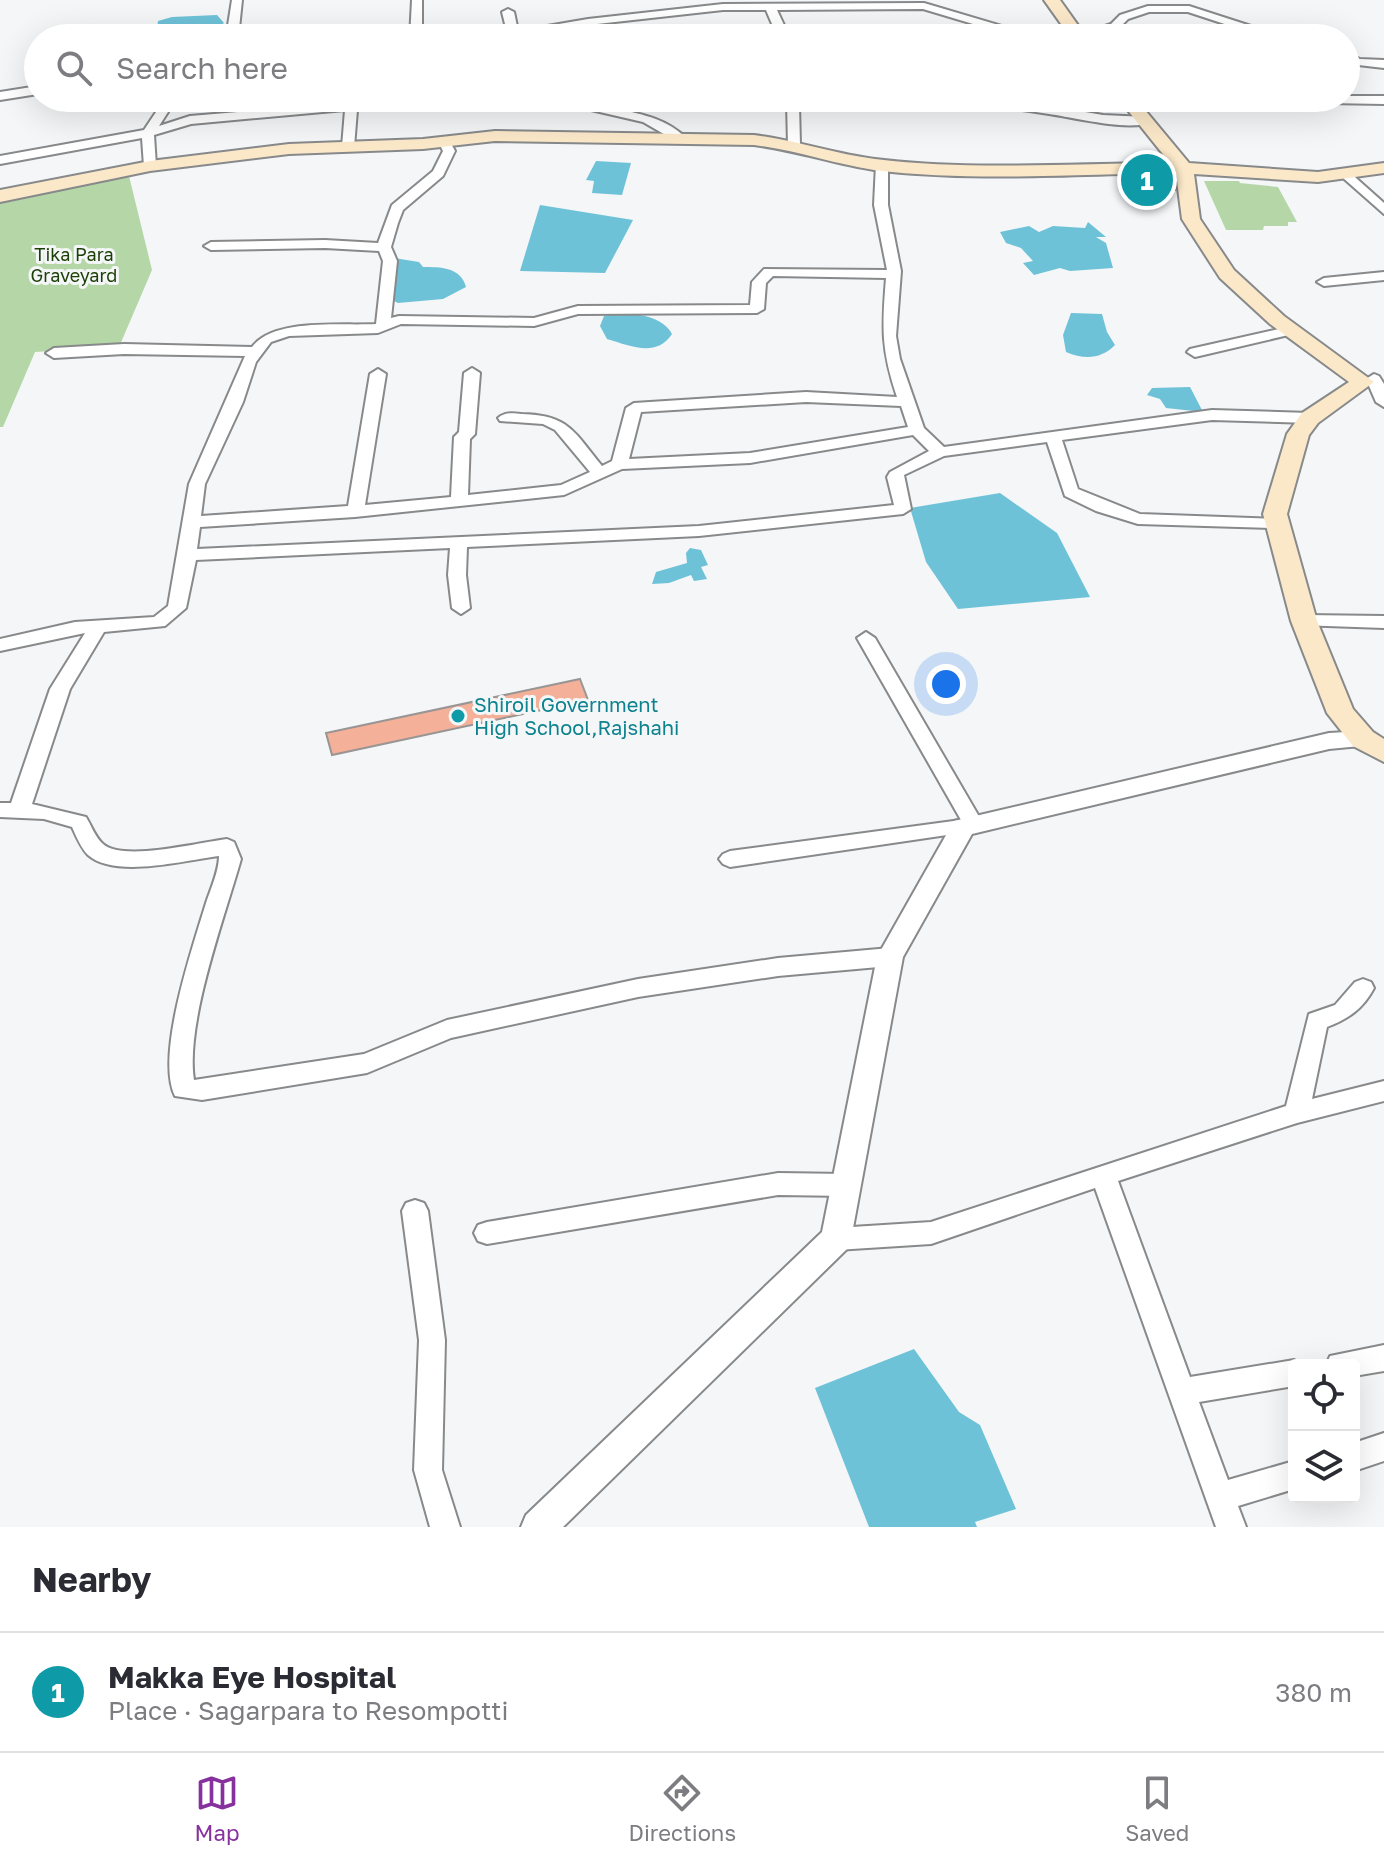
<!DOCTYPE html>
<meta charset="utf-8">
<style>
body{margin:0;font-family:"Golos Text",sans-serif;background:#f2f2f3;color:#2b2b33}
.controls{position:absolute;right:24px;bottom:24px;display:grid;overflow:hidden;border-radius:8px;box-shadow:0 8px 32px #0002}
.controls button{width:72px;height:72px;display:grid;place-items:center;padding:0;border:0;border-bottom:2px solid #e1e1e2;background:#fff;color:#2b2b33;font:40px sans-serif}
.you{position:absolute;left:946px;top:684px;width:28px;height:28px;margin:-20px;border:6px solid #fff;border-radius:50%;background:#1a73e8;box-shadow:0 0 0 12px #1a73e833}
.badge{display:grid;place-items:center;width:52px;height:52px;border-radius:50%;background:#87319e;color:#fff;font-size:26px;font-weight:700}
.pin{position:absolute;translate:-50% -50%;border:4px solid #fff;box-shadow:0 2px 8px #0006}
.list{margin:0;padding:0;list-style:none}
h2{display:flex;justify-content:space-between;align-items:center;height:104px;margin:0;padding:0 32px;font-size:34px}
h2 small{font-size:26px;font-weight:400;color:#7c7c81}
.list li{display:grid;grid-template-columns:52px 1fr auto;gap:24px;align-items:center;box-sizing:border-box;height:120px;padding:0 32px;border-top:2px solid #e1e1e2}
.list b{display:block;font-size:30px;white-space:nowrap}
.list p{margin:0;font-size:26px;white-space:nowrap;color:#7c7c81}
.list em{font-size:26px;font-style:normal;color:#7c7c81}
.icon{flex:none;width:44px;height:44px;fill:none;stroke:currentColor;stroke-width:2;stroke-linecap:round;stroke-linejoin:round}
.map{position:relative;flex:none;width:1384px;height:1527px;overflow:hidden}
.search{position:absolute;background:#fff;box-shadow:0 8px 32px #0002;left:24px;right:24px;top:24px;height:88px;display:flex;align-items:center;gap:20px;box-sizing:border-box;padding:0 28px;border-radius:44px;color:#7c7c81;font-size:30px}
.sheet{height:224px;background:#fff}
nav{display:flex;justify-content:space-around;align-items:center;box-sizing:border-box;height:112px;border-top:2px solid #e1e1e2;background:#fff;font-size:22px;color:#7c7c81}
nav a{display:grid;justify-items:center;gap:4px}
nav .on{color:#87319e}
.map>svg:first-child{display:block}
</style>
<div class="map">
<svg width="1384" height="1527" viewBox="0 0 1384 1527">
<rect width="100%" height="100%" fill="#f4f6f8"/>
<g fill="#b5d7a7">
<polygon points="129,176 152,270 119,347 35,352 3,427 0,427 0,203"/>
<polygon points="1204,181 1239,181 1240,183 1278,187 1297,222 1288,222 1288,226 1264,226 1263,230 1226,230"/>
</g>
<g fill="#6ec2d8">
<path d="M217,15L224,23C205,39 177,43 157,30L158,21L172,17Z"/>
<polygon points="596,161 631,163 622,195 592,193 594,181 586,180"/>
<polygon points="540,205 633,220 605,273 520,271"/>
<polygon points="1088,222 1106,237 1096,237 1106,243 1113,268 1070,271 1060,268 1034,275 1023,263 1033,261 1021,248 1006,243 1000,232 1029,226 1039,232 1053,226 1085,228"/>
<path d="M394,258L419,262L423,267C440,267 461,267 466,287L443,299L398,303L392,300Z"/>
<path d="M616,313C635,313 663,316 672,334C656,358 631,346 607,339L600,326L604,316Z"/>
<path d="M1071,313L1102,314L1107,332L1115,345C1101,359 1085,360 1066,352L1063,335Z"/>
<polygon points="1190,387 1203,412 1166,408 1160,399 1147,395 1152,388"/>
<polygon points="1000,493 1057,533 1090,597 958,609 926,562 910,508"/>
<polygon points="690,548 701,550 708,565 701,567 707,579 694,581 691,575 669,583 652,584 656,572 687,563 686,553"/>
<polygon points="914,1349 959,1412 980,1425 1016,1509 975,1522 977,1527 869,1527 815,1388"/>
</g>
<g fill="#f4b098" stroke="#989594" stroke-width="2">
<polygon points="1170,176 1175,190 1129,192 1120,177"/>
<polygon points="580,679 588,700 332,755 326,733"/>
</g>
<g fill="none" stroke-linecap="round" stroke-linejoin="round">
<g stroke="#87898a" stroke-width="4">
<g id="minor">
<polygon points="232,0 242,0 238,38 226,38"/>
<polygon points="412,0 422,0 422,38 410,38"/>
<polygon points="924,3 1032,35 1096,29 1111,24 1120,15 1148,6 1189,6 1254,27 1313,35 1319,38 1252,33 1188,12 1149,12 1128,19 1119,28 1097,35 1020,38 923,9 777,10 790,38 778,38 766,10 723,10 588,25 527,37 436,38 442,35 507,32 502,12 508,9 514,12 518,31 588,19 723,4"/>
<polygon points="1346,53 1360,59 1384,60 1384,68 1358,65 1346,61"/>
<polygon points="38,86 38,94 0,100 0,92"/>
<polygon points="1346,96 1384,96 1384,104 1267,102 1261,98"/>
<polygon points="156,98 168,98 168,112 159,126 190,116 346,103 346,98 358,98 354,147 348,151 342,147 345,110 191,124 154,135 156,166 150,170 144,166 142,138 0,164 0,156 144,130 156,112"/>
<path d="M570,98C583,98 590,102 601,105C632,113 663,115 686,138L676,141L643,122L591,110Z"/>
<path d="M792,98H1002L1103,115L1146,117L1152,121C1135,133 1071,117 1049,114C968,100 884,103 802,102L799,104L800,145L794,149L788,145L787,103Z"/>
<path d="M444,137L448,138L455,151L443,176L403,210L398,223L391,247L397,261L391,318L399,316L534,318L578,306L750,305L752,282L764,269L887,270L874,205L876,164L882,160L888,164V205L901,271L896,336L900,359L924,428L944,447L1212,410L1310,413L1318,418L1310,423L1212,420L1062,440L1078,489L1140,514L1282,519L1285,523L1276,528L1138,524L1096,511L1065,496L1047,442L944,456L904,475L911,509L903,514L699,536L467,547L466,575L470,608L461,614L452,608L448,575L450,548L196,560L186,608L165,626L104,632L70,689L32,804L86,817C91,825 95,837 103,844C123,862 201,842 227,839L234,842L241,859C225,916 185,1023 194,1080L364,1054L447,1020L638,979L778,958L890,948L898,951L901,957L898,963L890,966L778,976L638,997L451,1038L367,1073L202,1100L175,1096C155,1056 193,946 206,903C211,888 219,871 219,856C186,860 115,879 88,855C81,848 76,836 72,827L44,819L0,817V803H11L50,689L85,633L0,651V639L75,622L154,617L168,606L189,484L245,356L124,354L54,358L46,353L54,348L124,344L252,347C274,318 341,326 376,324L383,261L379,251L325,248L211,250L204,246L211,242L325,240L378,243L392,205L433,171L443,151L438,141ZM773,276L886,278C882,328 881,349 897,397L806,392L634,403L626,408L612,461L602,466C574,432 569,415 522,414C512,413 505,412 498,418L500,421L543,424L555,430L590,472L561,485L468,495L470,439L475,434L480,373L472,368L464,373L459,432L454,437L451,497L365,505L386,374L378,369L370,374L348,506L201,516L205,484L243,402L256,362L271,342L289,336L378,333L401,324L534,326L578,314L757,313L764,309L766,283ZM806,402L901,406L908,427L750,453L629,459L641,412ZM913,435L929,451L890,472L887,477L894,505L699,526L197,549L200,527L355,517L564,495L622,469L750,463Z"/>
<polygon points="1347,170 1384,203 1384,214 1342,177 1341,174"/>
<polygon points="1384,272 1384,280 1324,286 1317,282 1324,278"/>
<polygon points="1292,326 1297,327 1297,333 1195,357 1187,352 1190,349"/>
<polygon points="1374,374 1379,376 1384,384 1384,407 1376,402 1366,379"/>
<polygon points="1304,615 1384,616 1384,628 1298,625 1295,621"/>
<polygon points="866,632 875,638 981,820 984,825 981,830 730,867 723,864 719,859 723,854 730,851 961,820 857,638"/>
<path d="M1363,979L1371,982L1374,988C1363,1009 1348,1019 1327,1027L1312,1099L1384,1081V1101L1297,1123L1118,1181L1190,1377L1294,1360L1304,1365H1294V1386L1199,1402L1228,1480L1294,1461V1489L1238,1506L1246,1527H1216L1095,1188L931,1244L836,1250L827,1247L823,1239L827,1231L836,1228L931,1222L1286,1106L1309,1014L1335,1005L1355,982Z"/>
<polygon points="778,1173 847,1174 856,1177 860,1185 856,1193 847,1196 778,1195 487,1244 478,1241 474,1233 478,1225 487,1222"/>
<polygon points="415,1200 424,1203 428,1211 445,1340 442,1470 460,1527 430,1527 414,1470 419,1340 402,1211 406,1203"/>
<polygon points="1384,1345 1384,1371 1354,1376 1354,1365 1326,1365 1330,1356"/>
<polygon points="1384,1433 1384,1461 1354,1471 1354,1443"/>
</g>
</g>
<g stroke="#87898a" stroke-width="4">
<polygon id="tertiary" points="1363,731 1371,733 1375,739 1371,745 1329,749 972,834 903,957 851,1239 847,1249 563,1527 521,1527 526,1515 822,1232 877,957 954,821 1329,733"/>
</g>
<g stroke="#87898a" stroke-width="4">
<g id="secondary">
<polygon points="1044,0 1060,0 1087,38 1071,38"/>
<path d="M1118,98H1135L1189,163L1318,172L1384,163V173L1318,182L1194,174L1200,219L1234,270L1284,316L1374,382L1318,423L1309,435L1287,514L1317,621L1353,709L1373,732L1384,739V762L1353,746L1327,713L1291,621L1263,514L1287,434L1302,413L1349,382L1270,324L1220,278L1182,219L1176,173C1077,174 972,182 874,170C834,164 795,150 754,145L495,141L423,149L289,154L150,171L0,202V190L150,161L289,144L423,139L495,131L754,135C795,140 834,154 875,159C971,171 1073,163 1170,163Z"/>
</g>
</g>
<use href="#minor" fill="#fff" fill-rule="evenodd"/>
<use href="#tertiary" fill="#fff" fill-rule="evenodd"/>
<use href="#secondary" fill="#fbe8c9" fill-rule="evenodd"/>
</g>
<circle fill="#0f9aa8" stroke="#f4f6f8" stroke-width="3" cx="458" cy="716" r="8"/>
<g text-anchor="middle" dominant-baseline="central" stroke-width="6" stroke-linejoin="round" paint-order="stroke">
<g font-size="18" fill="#1b3f05" stroke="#f4f6f8">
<text x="74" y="254">Tika Para<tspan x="74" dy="21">Graveyard</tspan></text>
</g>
<g font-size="20" fill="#0d838f" stroke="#f4f6f8" text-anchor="start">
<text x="474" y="704">Shiroil Government<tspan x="474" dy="23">High School,Rajshahi</tspan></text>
</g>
</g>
</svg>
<div class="controls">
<button><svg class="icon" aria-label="locate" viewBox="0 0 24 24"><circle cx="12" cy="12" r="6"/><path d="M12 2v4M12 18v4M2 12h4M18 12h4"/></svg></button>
<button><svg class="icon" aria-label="layers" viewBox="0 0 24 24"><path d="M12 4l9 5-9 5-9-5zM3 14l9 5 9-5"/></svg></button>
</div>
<div class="you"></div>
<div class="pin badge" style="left:1147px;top:180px;background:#0f9aa8">1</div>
<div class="search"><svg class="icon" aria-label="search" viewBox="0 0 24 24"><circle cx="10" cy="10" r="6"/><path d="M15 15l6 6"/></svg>Search here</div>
</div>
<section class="sheet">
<h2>Nearby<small></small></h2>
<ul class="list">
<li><span class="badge" style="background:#0f9aa8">1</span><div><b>Makka Eye Hospital</b><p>Place · Sagarpara to Resompotti</p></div><em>380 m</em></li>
</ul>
</section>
<nav>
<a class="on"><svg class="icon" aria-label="map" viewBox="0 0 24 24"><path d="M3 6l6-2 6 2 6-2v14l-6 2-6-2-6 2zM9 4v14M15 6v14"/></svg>Map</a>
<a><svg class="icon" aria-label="directions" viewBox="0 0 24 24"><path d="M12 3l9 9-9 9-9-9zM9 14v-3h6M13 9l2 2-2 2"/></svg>Directions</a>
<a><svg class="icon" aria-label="saved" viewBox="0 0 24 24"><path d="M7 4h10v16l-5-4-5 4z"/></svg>Saved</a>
</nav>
